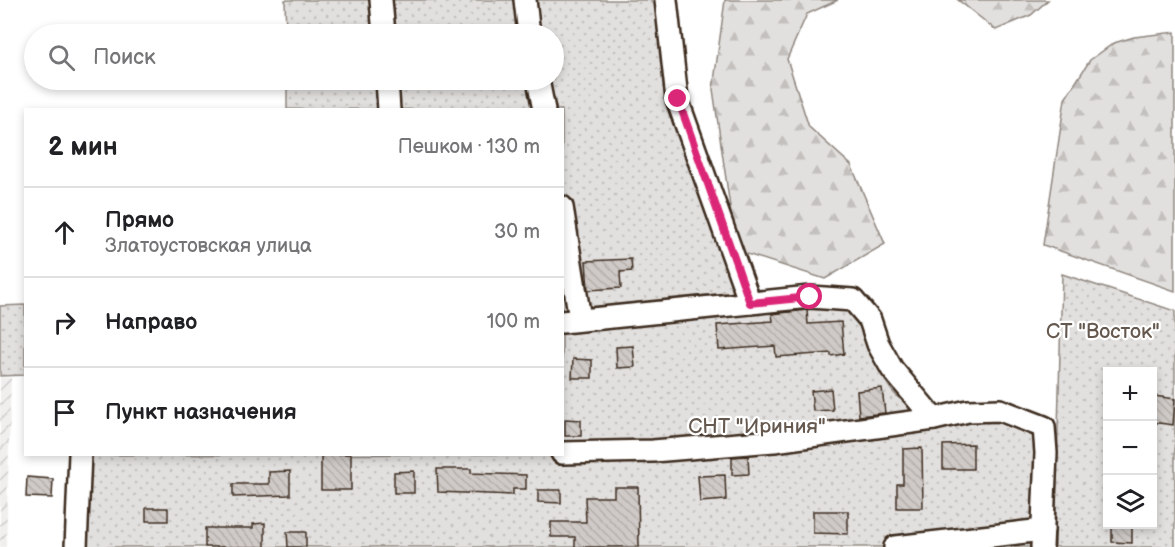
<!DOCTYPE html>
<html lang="ru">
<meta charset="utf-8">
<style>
body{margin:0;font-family:"Balsamiq Sans",sans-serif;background:#f6f6f6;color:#202124}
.controls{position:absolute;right:18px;bottom:18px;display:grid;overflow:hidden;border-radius:0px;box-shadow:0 3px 9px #0003}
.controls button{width:54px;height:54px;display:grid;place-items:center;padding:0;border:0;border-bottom:2px solid #e0e0e0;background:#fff;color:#202124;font:30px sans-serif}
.stop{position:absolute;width:18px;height:18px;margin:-14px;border:4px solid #db2777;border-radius:50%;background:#fff}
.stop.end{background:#db2777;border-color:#fff;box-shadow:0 2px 6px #0008}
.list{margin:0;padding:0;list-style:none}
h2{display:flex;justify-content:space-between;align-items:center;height:78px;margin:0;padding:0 24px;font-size:26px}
h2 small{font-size:20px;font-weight:400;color:#757577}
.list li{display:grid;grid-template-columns:39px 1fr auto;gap:18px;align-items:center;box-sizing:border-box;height:90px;padding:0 24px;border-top:2px solid #e0e0e0}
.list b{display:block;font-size:22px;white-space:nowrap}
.list p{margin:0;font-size:20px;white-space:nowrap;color:#757577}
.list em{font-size:20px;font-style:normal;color:#757577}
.icon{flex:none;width:33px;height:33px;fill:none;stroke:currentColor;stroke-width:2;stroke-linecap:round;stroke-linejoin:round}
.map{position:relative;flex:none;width:1175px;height:547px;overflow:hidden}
.search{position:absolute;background:#fff;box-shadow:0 3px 9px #0003;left:24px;top:24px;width:540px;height:66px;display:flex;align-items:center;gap:15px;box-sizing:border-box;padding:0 21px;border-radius:33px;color:#757577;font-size:22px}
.panel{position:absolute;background:#fff;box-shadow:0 3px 9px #0003;left:24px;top:108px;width:540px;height:348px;border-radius:0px}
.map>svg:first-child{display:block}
</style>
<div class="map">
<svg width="1175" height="547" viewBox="0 0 1175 547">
<defs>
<pattern id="industrial-furrows" width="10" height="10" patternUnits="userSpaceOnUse" patternTransform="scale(1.5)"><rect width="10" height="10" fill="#f1efee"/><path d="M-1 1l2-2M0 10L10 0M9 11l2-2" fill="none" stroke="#d0cdcc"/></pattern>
<pattern id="grass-dots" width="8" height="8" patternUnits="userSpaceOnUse" patternTransform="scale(1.5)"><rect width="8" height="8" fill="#e2e0de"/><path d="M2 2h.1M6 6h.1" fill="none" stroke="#c3c0be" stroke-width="1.8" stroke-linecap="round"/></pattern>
<pattern id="forest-firs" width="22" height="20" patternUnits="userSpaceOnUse" patternTransform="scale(1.5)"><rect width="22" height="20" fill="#e2e0de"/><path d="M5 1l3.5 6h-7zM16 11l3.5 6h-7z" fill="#c3c0be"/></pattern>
<pattern id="building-back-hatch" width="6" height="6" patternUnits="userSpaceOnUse" patternTransform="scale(1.5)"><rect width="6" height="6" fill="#cfcac7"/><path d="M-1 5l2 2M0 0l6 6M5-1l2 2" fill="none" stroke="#b3aeaa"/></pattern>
</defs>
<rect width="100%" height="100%" fill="#fff"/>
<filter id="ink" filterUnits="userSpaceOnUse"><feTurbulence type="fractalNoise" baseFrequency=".0167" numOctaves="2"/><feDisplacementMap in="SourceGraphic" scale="12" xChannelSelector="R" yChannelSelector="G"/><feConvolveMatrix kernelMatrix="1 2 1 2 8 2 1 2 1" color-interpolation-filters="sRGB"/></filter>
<g filter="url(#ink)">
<polygon fill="url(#industrial-furrows)" points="0,378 11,378 6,547 0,547"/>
<g fill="url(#grass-dots)" stroke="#8e857e" stroke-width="1.5" fill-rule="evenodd">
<path d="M285,0H672L682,98L755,306L853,304C864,331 873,363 890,388C920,430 986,421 1032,423L1043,444L1039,547H73L78,455L562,454V110L287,109V80H554V34H286Z"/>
<path d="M1062,274L1175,311V547H1055ZM1108,372H1152V524H1108Z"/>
<polygon points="25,305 25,375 0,376 0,306"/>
</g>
<g fill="url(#forest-firs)" stroke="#8e857e" stroke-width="1.5">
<polygon points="725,0 838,0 807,14 787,59 809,127 851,165 885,244 825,279 744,253 737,255 713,89"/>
<polygon points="958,0 1048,0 1031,15 996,30"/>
<polygon points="1175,32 1175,291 1043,245 1065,99 1090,60 1114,43 1134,37"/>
</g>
<g fill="url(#building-back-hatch)" stroke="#3b2a1e" stroke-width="1.5">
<polygon points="631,259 632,271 620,272 621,288 588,290 586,261"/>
<polygon points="807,310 808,324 841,322 844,354 831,356 831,353 776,357 775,346 719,350 717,325 773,321 772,314"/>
<polygon points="633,346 635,367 617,368 616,347"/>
<polygon points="573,359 592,360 592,378 572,378"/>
<polygon points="882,388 885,413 859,416 857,391"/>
<polygon points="831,389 833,410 813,411 811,391"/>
<polygon points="1154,396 1175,399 1173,425 1152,422"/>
<polygon points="565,419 581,420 581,436 565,436"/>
<polygon points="973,444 973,469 943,469 943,445"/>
<polygon points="922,448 923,508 897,508 897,484 903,484 903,449"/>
<rect x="321" y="454" width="30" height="36"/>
<polygon points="748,456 749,474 732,475 732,457"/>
<polygon points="437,469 471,469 471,473 526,475 526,489 513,489 513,495 438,492"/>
<polygon points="290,471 290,495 233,497 233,484 269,484 269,472"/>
<polygon points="414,471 414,493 394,493 394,472"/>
<polygon points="725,475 726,500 700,502 698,476"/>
<polygon points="27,477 53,479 52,498 26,497"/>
<polygon points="614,487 638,487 639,547 575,547 575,537 551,537 551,522 586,522 585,497 614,497"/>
<polygon points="538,490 561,490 561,503 538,502"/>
<rect x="146" y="508" width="22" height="13"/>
<polygon points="813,511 848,511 848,534 813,533"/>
<polygon points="265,523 265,547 205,547 205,528 253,528 253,524"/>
<polygon points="1112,525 1132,525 1132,543 1112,542"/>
<polygon points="287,532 306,532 306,547 288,547"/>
</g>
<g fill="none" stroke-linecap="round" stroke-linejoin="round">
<g stroke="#3b2a1e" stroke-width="26">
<g id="minor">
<polyline points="381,0 384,34"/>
<polyline points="525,0 529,34"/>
<polyline points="666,0 677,99 750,303"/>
<polyline points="387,80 389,110"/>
<polyline points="538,80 544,110"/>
<polyline points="562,207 580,319"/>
<polyline points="562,322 810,297 853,300 870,320 878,344 892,369 934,419"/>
<polyline points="562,453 653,451 774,441 934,419 968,411 1000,410 1044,427 1046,453 1042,547"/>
<polyline points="76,547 80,454"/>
<polyline points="895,547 1043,530"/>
</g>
</g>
<use href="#minor" stroke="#fff" stroke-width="21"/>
</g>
</g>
<g fill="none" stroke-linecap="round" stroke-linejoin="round" filter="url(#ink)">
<polyline stroke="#db2777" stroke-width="8" points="678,99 750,303 810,297"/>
</g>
<g text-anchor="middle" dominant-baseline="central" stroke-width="4.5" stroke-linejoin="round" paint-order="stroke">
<g font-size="21" fill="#65584e" stroke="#fff">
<text x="1103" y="331">СТ "Восток"</text>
<text x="757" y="426">СНТ "Ириния"</text>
</g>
</g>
</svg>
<div class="controls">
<button>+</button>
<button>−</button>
<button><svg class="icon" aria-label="layers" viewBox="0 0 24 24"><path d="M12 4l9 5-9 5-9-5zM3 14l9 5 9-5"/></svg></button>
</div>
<div class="stop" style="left:810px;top:297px"></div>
<div class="stop end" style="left:678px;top:99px"></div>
<div class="search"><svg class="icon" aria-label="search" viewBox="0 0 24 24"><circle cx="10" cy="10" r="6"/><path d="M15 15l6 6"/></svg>Поиск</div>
<section class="panel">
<h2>2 мин<small>Пешком · 130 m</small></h2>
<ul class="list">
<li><svg class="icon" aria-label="ahead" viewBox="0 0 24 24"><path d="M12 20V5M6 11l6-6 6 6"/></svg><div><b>Прямо</b><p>Златоустовская улица</p></div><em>30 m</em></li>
<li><svg class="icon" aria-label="right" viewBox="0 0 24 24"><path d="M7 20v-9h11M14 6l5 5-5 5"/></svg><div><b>Направо</b></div><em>100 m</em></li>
<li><svg class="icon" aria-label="arrive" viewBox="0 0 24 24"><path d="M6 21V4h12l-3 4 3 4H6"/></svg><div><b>Пункт назначения</b></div></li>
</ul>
</section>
</div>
